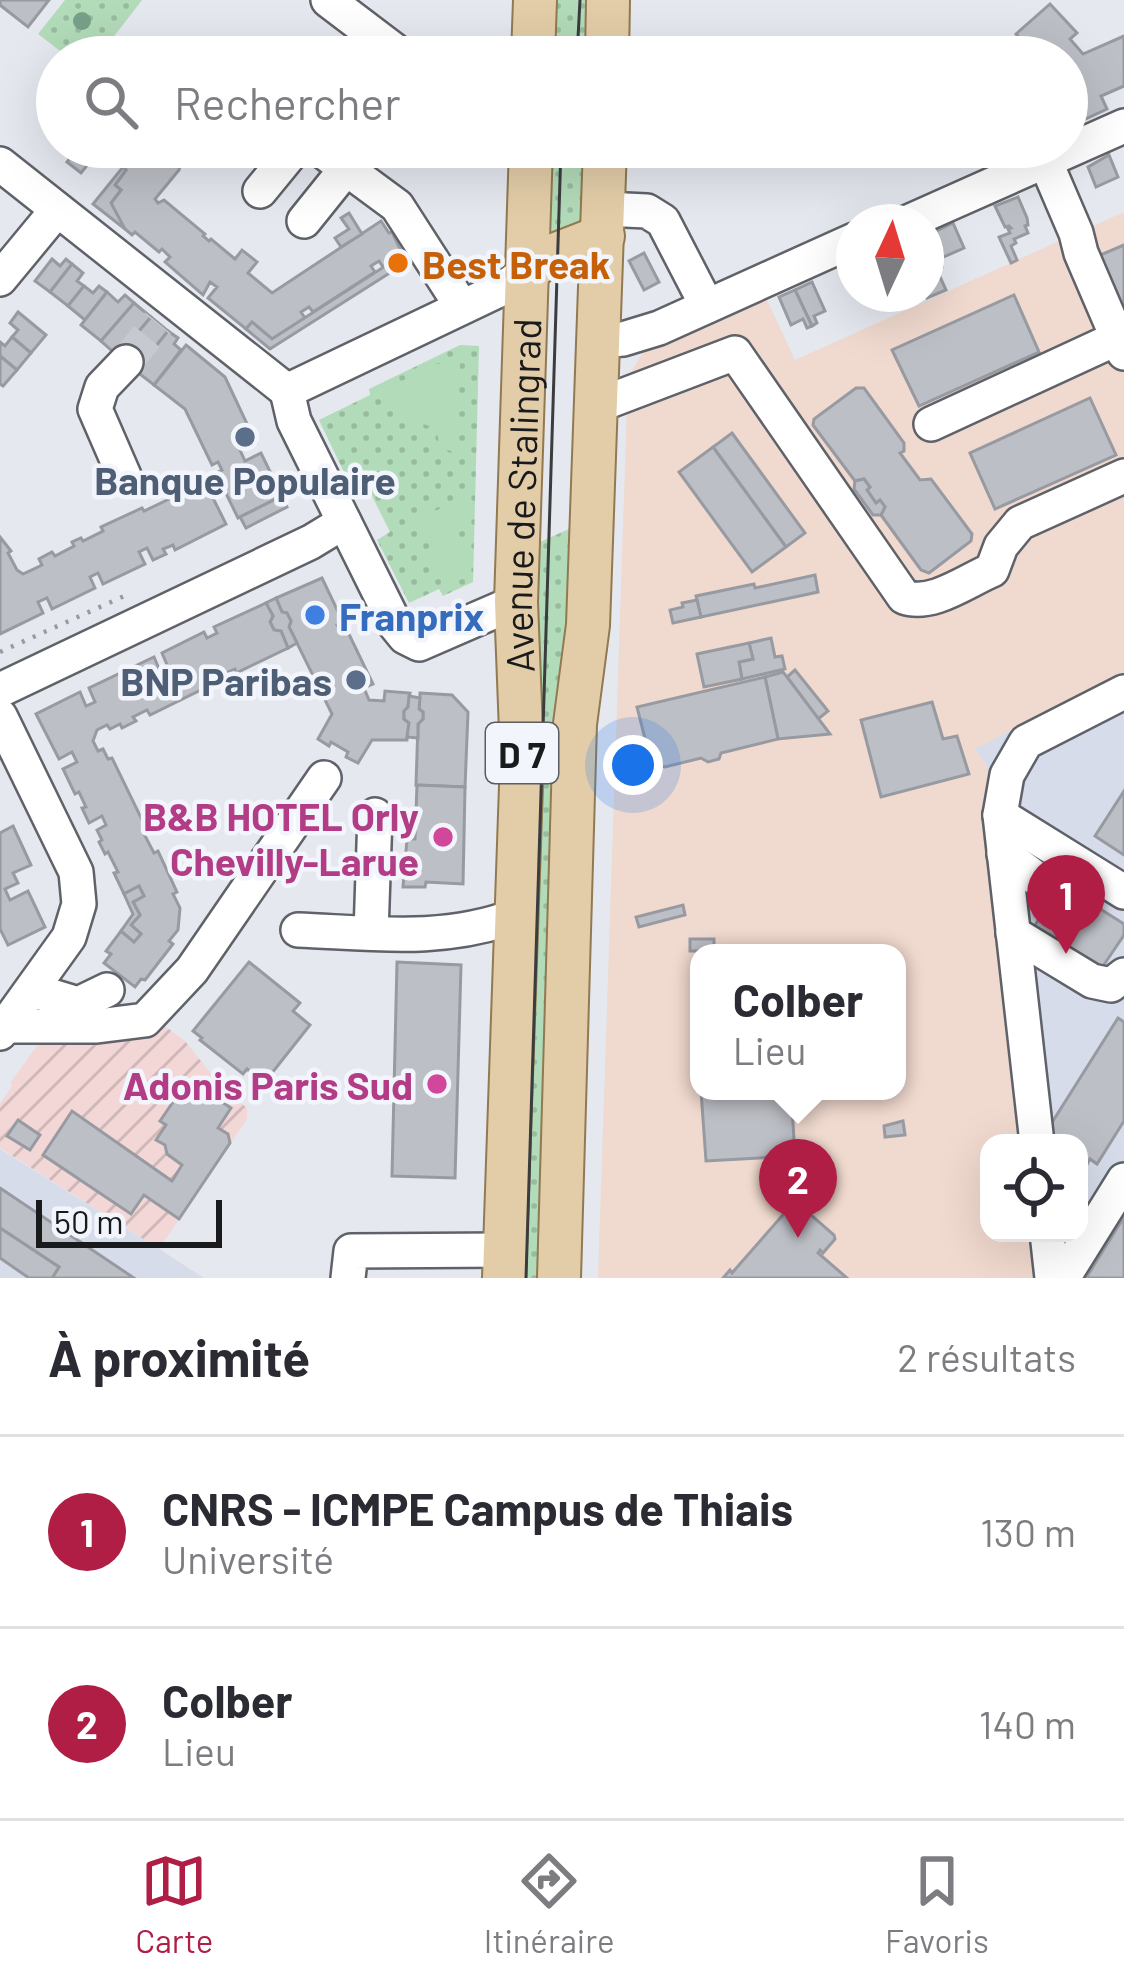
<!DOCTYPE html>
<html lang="fr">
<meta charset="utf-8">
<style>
body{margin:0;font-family:Barlow,sans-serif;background:#f7f7f7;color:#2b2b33}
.controls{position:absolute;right:36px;bottom:36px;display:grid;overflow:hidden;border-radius:24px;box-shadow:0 12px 48px #0002}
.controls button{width:108px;height:108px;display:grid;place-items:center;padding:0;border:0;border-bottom:3px solid #e1e1e2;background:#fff;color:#2b2b33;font:60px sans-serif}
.compass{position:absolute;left:836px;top:204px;width:108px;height:108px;border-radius:50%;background:#fff;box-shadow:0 12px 48px #0002;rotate:4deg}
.scale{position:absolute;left:36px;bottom:30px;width:186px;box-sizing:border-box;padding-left:12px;border:6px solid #191a1c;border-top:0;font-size:33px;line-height:42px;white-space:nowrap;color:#191a1c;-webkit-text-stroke:9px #f3f5fd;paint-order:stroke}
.you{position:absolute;left:633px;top:765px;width:42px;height:42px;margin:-30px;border:9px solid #fff;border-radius:50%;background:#1a73e8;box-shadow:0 0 0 18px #1a73e833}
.badge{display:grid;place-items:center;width:78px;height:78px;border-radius:50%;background:#b01d45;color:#fff;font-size:39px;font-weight:700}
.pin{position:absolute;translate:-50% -99px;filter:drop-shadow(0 3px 6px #0008)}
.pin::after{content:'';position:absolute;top:63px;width:42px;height:36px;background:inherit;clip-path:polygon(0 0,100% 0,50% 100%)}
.popup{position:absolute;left:690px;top:944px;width:216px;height:156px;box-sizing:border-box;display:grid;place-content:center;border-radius:24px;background:#fff;filter:drop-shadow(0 3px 9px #0005);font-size:39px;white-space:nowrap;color:#7c7c81}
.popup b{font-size:45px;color:#2b2b33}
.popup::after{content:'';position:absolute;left:50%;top:100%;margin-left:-24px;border:24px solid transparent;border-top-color:#fff}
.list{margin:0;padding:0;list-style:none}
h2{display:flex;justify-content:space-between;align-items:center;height:156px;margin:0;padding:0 48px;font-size:51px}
h2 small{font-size:39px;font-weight:400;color:#7c7c81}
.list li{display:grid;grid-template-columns:78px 1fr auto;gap:36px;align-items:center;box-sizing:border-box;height:192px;padding:0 48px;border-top:3px solid #e1e1e2}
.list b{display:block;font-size:45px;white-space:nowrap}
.list p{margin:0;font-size:39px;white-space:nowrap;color:#7c7c81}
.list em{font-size:39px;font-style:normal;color:#7c7c81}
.icon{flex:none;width:66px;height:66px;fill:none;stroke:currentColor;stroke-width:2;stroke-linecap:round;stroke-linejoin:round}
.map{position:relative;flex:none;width:1124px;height:1278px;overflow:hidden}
.search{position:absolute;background:#fff;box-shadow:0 12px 48px #0002;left:36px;right:36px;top:36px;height:132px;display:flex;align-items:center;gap:30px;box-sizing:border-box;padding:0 42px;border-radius:66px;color:#7c7c81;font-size:45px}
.sheet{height:540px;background:#fff}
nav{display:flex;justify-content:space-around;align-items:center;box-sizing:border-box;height:168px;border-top:3px solid #e1e1e2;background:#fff;font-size:33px;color:#7c7c81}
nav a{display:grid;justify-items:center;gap:6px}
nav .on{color:#b01d45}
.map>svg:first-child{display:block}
</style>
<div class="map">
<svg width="1124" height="1278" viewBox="0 0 1124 1278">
<defs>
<pattern id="industrial-furrows" width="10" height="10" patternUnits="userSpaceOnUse" patternTransform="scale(3)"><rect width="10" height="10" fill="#f2d7d6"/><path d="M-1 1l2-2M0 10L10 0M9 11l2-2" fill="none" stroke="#cfb8b7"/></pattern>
<pattern id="grass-dots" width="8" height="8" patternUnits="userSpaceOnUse" patternTransform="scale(3)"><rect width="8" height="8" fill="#b2dbb9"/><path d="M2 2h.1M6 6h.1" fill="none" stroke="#98bb9e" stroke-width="1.8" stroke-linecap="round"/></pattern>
</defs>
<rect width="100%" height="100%" fill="#e5e8ef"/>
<path fill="#f0d9ce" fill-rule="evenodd" d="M1124,212V672L975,749L987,766L1030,1143H989V1233H1040L1045,1278H598L628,377L643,352L766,298L795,360ZM699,953H897V1091H699Z"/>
<polygon fill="url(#industrial-furrows)" points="162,1024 185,1041 224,1090 247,1108 247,1119 159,1249 0,1148 0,1104 12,1086 10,1083 42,1039"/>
<g fill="#d7dcea">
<polygon points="1124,672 1124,1278 1045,1278 1040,1233 1079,1233 1079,1143 1030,1143 987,766 975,749"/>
<polygon points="0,1149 159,1249 204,1278 0,1278"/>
</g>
<g fill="url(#grass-dots)">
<polygon points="65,0 142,0 98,57 68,57 38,34"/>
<polygon points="546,0 596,0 595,57 544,57"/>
<polygon points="542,147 592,147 590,220 539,244"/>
<polygon points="460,345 479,346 473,582 443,596 439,589 409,603 377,540 390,532 364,480 351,487 319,420 370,395 369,389"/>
<polygon points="580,524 548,1278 515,1278 529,547"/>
</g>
<g fill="#b2dbb9">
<polygon points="437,364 460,364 457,454 439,446 437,428 398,417 385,389"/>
<polygon points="458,500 467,501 467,516 451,532 452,542 466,547 465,576 445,586 436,565 432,543 424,541 414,521"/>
</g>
<g fill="#bdbfc6" stroke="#989aa1" stroke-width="3">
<polygon points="0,0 49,0 28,27 0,5"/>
<polygon points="1050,4 1077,33 1070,39 1083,54 1124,36 1124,86 1101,96 1107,109 1077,123 1067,112 1067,99 1074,96 1071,88 1073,86 1067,79 1067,57 1037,57 1016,34"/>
<polygon points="59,147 102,147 81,173 67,162 71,157"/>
<polygon points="140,147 198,147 189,157 186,154 183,157 179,170 155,199 158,203 164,200 205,234 203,236 209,241 211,239 235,259 242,250 257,262 248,273 272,293 381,221 389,233 392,232 402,253 383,267 379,261 371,266 375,272 313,312 309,307 301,312 305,318 272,339 252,322 246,329 208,298 217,287 210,282 203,295 165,262 170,257 162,249 159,252 135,232 132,235 125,229 117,217 111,203 121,190 115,185 126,170 123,167"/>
<polygon points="1109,155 1118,177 1096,187 1088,167"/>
<polygon points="123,167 126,170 115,185 121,190 111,203 125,229 93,204"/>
<polygon points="1018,197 1027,218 1028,225 1025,226 1028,233 1014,239 1016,243 1011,246 1017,260 1011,263 999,237 1010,233 1008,229 1011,228 1009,226 1005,227 995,206"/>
<polygon points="349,213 362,234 341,247 335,238 349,229 341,218"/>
<polygon points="953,223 964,248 939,259 942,267 937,270 926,246 926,236"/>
<polygon points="1124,245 1124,314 1098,256"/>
<polygon points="926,246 946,290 927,298 925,294"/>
<polygon points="402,253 407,262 270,349 246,329 252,322 272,339 393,261 392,259"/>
<polygon points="644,253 659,282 644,290 629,261"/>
<polygon points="52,259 60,266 66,259 72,264 50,292 35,281"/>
<polygon points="72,264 83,273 77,281 84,286 68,306 50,292"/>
<polygon points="812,282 825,311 814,316 817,323 812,326 795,290"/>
<polygon points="84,286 93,293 99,286 107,292 85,320 68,306"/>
<polygon points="795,290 812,326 807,328 803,319 791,325 779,297"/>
<polygon points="107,292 118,302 125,295 134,303 101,341 81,325"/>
<polygon points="1014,295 1039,352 919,406 892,350"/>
<polygon points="134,303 151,317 118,356 101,341"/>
<polygon points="18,312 46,335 31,353 12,337 18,330 10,323"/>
<polygon points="151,317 168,331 136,371 118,356"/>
<polygon points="168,331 178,338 174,344 181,350 154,385 136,371"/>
<polygon points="12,337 31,353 17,370 0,356 0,342 5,346"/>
<polygon points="186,345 225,377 256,443 240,450 245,461 261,453 282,496 238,518 216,473 222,470 218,462 212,465 185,409 154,385"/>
<polygon points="0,356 17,370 3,386 0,384"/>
<polygon points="856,388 864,388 904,443 904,451 900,453 920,480 931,479 972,534 971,541 929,573 921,570 881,515 885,507 880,500 876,503 867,490 870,487 864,479 855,481 813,425 814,419"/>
<polygon points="1090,398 1116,455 995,509 970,453"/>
<polygon points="732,433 805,533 786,547 713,447"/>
<polygon points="713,447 786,547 752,572 679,472"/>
<polygon points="864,479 870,487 867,490 876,503 880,500 885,507 881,515 873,515 854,489 855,481"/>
<polygon points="205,482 226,524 175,550 173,545 163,549 166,554 153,560 147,548 139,552 145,564 103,584 98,573 90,577 95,588 52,609 47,598 38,602 43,613 0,634 0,537 11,551 8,553 17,570 23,574 42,565 39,559 52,552 55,556 74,546 72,542 81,538 83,541 103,531 101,527 142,508 144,511"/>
<polygon points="282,496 287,507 246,528 240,517"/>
<polygon points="815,575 818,592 701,617 696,596 754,584 755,588"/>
<polygon points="322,578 343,622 337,625 341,633 347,630 373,684 364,688 369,700 384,701 385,691 410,693 408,707 404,711 404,719 409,723 407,740 372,740 358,763 346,757 348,752 331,742 329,746 318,739 332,714 289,627 291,621 287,613 282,612 276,598"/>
<polygon points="276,598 282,612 287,613 291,621 289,627 297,643 288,648 281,631 274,630 270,622 273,616 266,603"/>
<polygon points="697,600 701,617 673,623 670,610 683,607 682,603"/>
<polygon points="266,603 273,616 270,622 274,630 281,631 288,648 236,673 235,669 224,674 227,677 150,715 147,710 133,717 136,721 122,728 120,724 110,729 107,725 97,730 93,741 98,751 103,749 108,759 112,758 148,832 144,834 154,853 158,851 177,892 173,894 180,908 178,930 169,941 173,944 145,980 141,979 135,987 104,963 111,954 106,951 121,931 134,942 141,934 131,925 140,915 133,902 144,896 139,886 124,894 114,873 118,872 108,852 105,854 99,842 102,840 97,830 106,825 102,816 89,823 82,808 86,807 79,792 75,794 63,769 77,762 72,752 59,759 36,714 80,692 86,706 95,702 89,688 154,657 160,671 168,667 162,653 204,632 207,638 217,633 214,627"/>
<polygon points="771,638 775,657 782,656 785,669 742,679 739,662 753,659 749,643"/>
<polygon points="749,643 753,659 739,662 742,679 704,687 697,654"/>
<polygon points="795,670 828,711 818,719 787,677"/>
<polygon points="783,672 787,677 830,734 778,739 765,677"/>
<polygon points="765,677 778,739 721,753 719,759 708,762 701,758 665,767 651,762 637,707"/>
<polygon points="420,693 452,695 468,712 465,787 416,785 418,724 423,719 423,712 419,709"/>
<polygon points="409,696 420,698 419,709 423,712 423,719 418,724 418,738 407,737 409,723 404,719 404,711 408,707"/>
<polygon points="932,702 943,739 957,736 969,774 881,797 861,720"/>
<polygon points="417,785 465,787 463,884 426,882 425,887 403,887 407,839 415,839"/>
<polygon points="1124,791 1124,855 1095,836"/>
<polygon points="13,826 31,865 13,873 18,883 5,889 10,900 28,891 45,927 8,945 0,929 0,833"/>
<polygon points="1061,884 1124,924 1124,935 1099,972 1032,930"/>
<polygon points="139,886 144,896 133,902 140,915 131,925 141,934 134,942 121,931 133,914 124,894"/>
<polygon points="683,905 685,915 639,927 636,917"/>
<rect x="690" y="939" width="24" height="12"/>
<polygon points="249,962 300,1003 293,1011 310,1025 264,1083 247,1069 243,1074 200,1040 202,1038 193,1031"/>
<polygon points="397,962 461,965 455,1178 392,1176"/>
<polygon points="693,975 699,975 699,1040 697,1041"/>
<polygon points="1118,1018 1124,1022 1124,1121 1097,1164 1090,1159 1084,1170 1079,1166 1079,1143 1061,1143 1062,1141 1046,1132"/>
<polygon points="188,1080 231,1108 218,1128 228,1134 230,1143 179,1219 144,1195 131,1214 43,1155 72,1111 172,1181 182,1165 167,1154 165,1145 156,1140 166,1125 160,1121"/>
<polygon points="701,1091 791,1091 795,1156 706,1161"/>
<polygon points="18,1120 40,1135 30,1150 7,1136"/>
<polygon points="903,1121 905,1135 885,1137 884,1126"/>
<polygon points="0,1188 134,1278 52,1278 59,1267 0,1228"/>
<polygon points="799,1200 806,1206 804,1209 834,1235 835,1239 823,1253 820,1250 818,1253 847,1278 723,1278 730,1270 732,1273 795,1201"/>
<polygon points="1124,1217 1124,1278 1086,1278"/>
<polygon points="0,1228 59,1267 52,1278 29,1278 0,1258"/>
</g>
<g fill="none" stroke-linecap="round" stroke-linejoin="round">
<polyline stroke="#c6c9cf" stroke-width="33" stroke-dasharray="33 16" stroke-linecap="butt" points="126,362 158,323"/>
<g stroke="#5f6268" stroke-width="38">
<g id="minor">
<polyline points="328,0 403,57"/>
<polyline points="317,147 397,206 462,307"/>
<polyline points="1043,156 1076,233 1081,253 1124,353"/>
<polyline points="0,164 287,391"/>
<polyline points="260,191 296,147"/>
<polyline points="604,209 647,211 663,221 707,306"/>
<polyline points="304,221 345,170"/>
<polyline points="908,222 1124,126"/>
<polyline points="0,279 57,210"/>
<polyline points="599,341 623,339 659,328 854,240"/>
<path d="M596,406L735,353L904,597C932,607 966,581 992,570L1001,546L1020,523L1124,476"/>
<polyline points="931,424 1124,335"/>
<polyline points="125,478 95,409 102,387 126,362"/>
<polyline points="516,602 419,644 405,637 396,626 294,421 287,391 505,287 526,273"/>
<polyline points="0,690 311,542 344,522"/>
<polyline points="0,716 76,872 79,904 69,937 0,1033"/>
<polyline points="1000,815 1124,892"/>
<polyline points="1004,854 1049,888"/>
<path d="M298,930C373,933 443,943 515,916"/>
<polyline points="371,933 375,815"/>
<polyline points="1013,933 1092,981 1111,985 1124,975"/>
<polyline points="32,990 78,1004 107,990"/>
<polyline points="6,1026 97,1026 145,1020 192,970 324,778"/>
<polyline points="1037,1143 1000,815 1007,775 1026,742 1124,692"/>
<polyline points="1047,1233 1052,1278"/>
<polyline points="348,1278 351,1251 505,1250"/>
<polyline points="1063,1278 1124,1180"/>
</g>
</g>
<g stroke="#917951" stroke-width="46">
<g id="major">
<polyline points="533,57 535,0"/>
<polyline points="607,57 608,0"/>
<polyline points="526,273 541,260 603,236"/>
<path id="s1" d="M504,1278L522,757L516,602L531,147"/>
<polyline points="559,1278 575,724 588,625 605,147"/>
</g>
</g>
<polyline stroke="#989a9f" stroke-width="4.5" stroke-dasharray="3 9" stroke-linecap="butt" points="0,652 131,593"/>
<use href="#minor" stroke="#fff" stroke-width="33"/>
<use href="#major" stroke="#e3cda8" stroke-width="42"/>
<g stroke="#3a3c3e" stroke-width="3">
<polyline points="577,57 580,0"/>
<polyline points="526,1278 561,147"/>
</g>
</g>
<circle fill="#77a088" cx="82" cy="21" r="9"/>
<circle fill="#e8710a" stroke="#f3f5fd" stroke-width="4.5" cx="398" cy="263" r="12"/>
<g fill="#5c6f8a" stroke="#f3f5fd" stroke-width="4.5">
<circle cx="245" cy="437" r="12"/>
<circle cx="356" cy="680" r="12"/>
</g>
<circle fill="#3f7fe0" stroke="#f3f5fd" stroke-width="4.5" cx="315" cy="615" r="12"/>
<g fill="#d1479c" stroke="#f3f5fd" stroke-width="4.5">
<circle cx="443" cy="837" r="12"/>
<circle cx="437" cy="1084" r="12"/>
</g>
<g text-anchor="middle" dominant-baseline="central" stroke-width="9" stroke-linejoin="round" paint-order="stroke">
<rect fill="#f3f5fd" stroke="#5a5c60" stroke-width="3" x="486" y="723" width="72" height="60" rx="9"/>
<g font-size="36" font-weight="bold" fill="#191a1c">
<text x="522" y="753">D 7</text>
</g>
<g font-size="39" font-weight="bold" fill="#c56008" stroke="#f3f5fd" text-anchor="start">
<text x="422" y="263">Best Break</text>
</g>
<g font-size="39" font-weight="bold" fill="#4e5e75" stroke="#f3f5fd">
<text x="245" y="479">Banque Populaire</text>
<text x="332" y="680" text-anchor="end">BNP Paribas</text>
</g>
<g font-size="39" fill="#191a1c" stroke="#f3f5fd">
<text stroke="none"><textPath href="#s1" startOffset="783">Avenue de Stalingrad</textPath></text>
</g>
<g font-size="39" font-weight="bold" fill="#366cbe" stroke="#f3f5fd" text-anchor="start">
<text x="339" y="615">Franprix</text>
</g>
<g font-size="39" font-weight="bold" fill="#b23c85" stroke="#f3f5fd" text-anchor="end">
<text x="419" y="815">B&amp;B HOTEL Orly<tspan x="419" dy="45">Chevilly-Larue</tspan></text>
<text x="413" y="1084">Adonis Paris Sud</text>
</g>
</g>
</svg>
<div class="controls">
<button><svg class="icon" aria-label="locate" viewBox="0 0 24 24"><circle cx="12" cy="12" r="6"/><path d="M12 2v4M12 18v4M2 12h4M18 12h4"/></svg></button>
</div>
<svg class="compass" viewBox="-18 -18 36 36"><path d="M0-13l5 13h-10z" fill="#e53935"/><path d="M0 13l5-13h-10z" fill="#7c7c81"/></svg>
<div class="scale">50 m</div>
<div class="you"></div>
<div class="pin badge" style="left:1066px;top:954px">1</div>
<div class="pin badge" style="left:798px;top:1238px">2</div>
<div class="popup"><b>Colber</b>Lieu</div>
<div class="search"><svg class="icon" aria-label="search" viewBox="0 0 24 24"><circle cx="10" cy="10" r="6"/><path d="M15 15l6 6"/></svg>Rechercher</div>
</div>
<section class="sheet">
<h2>À proximité<small>2 résultats</small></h2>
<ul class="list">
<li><span class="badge">1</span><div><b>CNRS - ICMPE Campus de Thiais</b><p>Université</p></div><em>130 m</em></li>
<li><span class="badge">2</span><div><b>Colber</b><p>Lieu</p></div><em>140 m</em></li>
</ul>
</section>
<nav>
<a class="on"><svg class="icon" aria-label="map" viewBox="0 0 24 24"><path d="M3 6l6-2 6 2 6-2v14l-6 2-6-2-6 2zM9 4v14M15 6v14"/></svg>Carte</a>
<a><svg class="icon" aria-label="directions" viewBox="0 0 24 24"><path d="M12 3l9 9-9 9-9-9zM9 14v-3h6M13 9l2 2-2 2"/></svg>Itinéraire</a>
<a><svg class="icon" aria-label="saved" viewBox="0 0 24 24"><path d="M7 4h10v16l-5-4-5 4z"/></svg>Favoris</a>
</nav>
